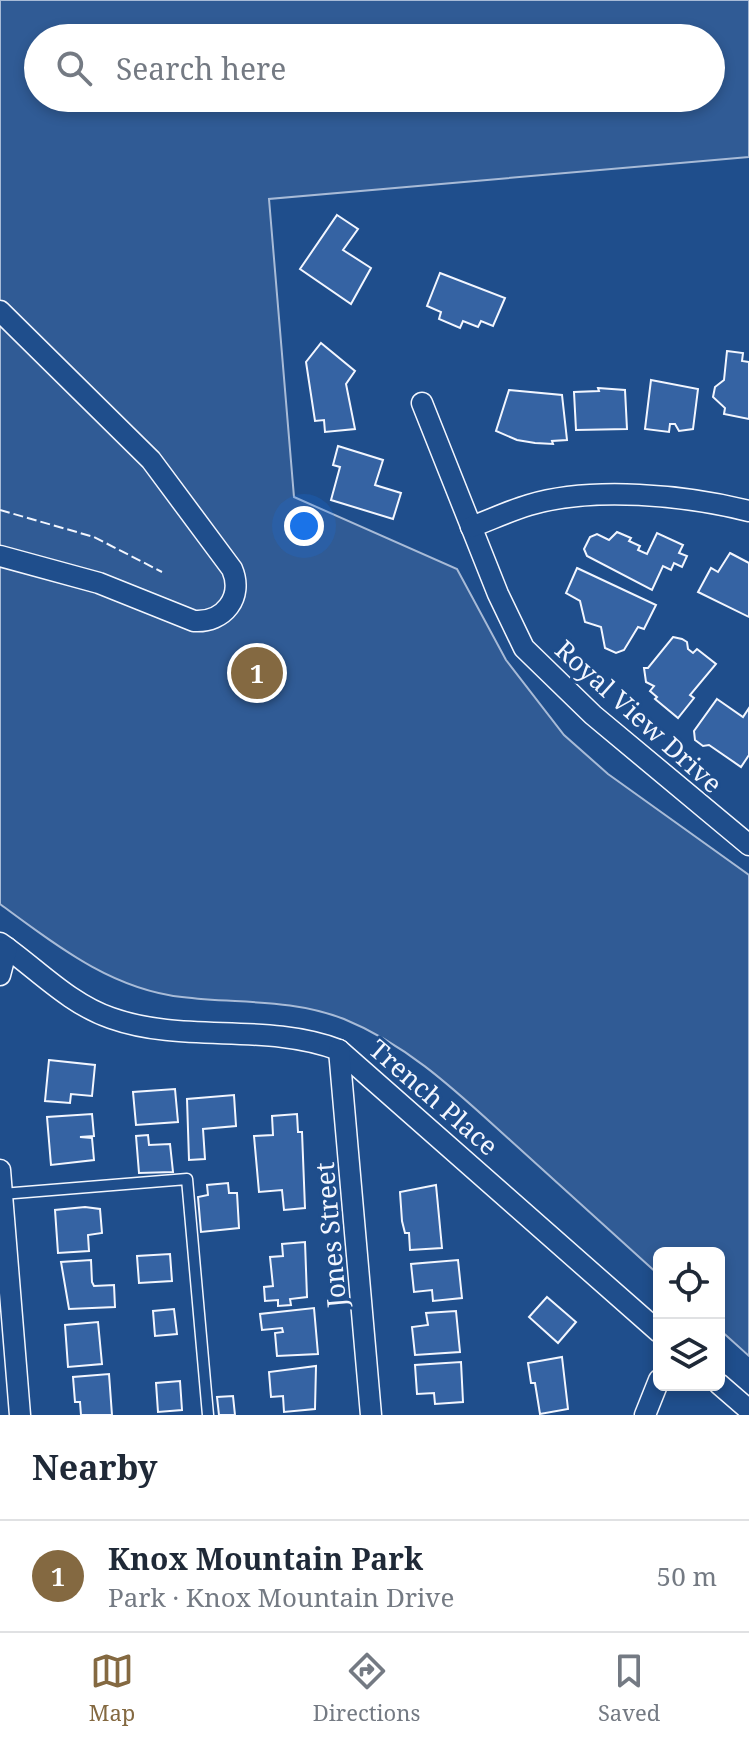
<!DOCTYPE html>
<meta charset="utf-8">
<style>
body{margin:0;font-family:"Noto Serif",serif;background:#f2f2f3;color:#1f2937}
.controls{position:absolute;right:24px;bottom:24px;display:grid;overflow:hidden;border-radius:12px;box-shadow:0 4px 12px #0003}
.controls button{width:72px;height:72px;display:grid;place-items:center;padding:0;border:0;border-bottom:2px solid #e0e1e3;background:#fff;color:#1f2937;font:40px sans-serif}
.you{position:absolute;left:304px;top:526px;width:28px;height:28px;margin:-20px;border:6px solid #fff;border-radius:50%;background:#1a73e8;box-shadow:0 0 0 12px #1a73e833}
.badge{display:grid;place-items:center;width:52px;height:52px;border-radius:50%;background:#846941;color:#fff;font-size:26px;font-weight:700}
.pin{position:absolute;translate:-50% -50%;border:4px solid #fff;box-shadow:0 2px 8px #0006}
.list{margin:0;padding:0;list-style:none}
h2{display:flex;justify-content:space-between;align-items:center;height:104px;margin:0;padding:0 32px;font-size:34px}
h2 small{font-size:26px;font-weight:400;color:#747a83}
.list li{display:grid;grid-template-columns:52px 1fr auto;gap:24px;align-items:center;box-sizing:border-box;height:112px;padding:0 32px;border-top:2px solid #e0e1e3}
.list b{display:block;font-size:30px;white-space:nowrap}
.list p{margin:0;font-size:26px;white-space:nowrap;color:#747a83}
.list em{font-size:26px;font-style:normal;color:#747a83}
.icon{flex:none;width:44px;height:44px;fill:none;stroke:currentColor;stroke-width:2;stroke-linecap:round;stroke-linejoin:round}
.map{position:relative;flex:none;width:749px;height:1415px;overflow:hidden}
.search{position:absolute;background:#fff;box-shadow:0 4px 12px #0003;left:24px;right:24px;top:24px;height:88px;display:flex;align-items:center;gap:20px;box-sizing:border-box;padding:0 28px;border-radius:44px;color:#747a83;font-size:30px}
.sheet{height:216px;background:#fff}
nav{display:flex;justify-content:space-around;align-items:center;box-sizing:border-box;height:112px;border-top:2px solid #e0e1e3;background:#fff;font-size:22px;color:#747a83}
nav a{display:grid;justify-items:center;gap:4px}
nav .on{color:#846941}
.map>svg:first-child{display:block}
</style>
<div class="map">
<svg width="749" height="1415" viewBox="0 0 749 1415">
<rect width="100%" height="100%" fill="#1f4e8c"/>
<path fill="#305b95" stroke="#a8bbd7" stroke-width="2" fill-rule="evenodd" d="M0,0H749V157L269,199L294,497L457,569L506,660L564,735L608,774L749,875V1356L719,1329V1253H659V1275C609,1230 560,1185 510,1140C458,1093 410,1046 344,1019C291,998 237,1004 182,997C111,989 56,945 0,904ZM38,38H711V98H38Z"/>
<g fill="#3563a3" stroke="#f2f6ff" stroke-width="2">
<polygon points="337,215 358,229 343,250 371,268 351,304 300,269"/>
<polygon points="440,273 505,298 493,326 481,321 478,327 463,321 460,328 439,319 441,312 427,306"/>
<polygon points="321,343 355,371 346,384 355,429 325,432 324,420 315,421 306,362"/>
<polygon points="727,351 743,353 742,361 749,362 749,419 724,414 725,408 713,397 715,387 724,380"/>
<polygon points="651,380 698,389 693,429 679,431 675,424 670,424 669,432 645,429"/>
<polygon points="598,388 625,390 627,429 576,430 574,392 599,391"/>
<polygon points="509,390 562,395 567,440 552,441 553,444 535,443 517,440 496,431"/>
<polygon points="338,446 383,460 375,485 401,493 393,519 331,500 340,467 333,465"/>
<polygon points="617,532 631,538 629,541 640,546 638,550 647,554 657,533 683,545 679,553 687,556 682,567 674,563 671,570 663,566 652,590 587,556 584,549 590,537 597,534 609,540"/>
<polygon points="730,553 749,563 749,617 698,592 711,568 718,572"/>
<polygon points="577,568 656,605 644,629 638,627 624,650 616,653 605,648 601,627 585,622 580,601 566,593"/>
<polygon points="673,637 682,639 687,642 688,649 693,653 697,649 716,664 690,695 694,698 678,718 655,699 657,697 650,691 654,686 646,682 644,668 648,668"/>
<polygon points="717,699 743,717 749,708 749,755 741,767 709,745 703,746 695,740 694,731"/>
<polygon points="49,1060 95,1065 92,1096 71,1094 70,1103 45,1101"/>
<polygon points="175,1089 178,1122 136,1125 133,1092"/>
<polygon points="234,1095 236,1126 203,1129 205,1159 189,1160 187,1099"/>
<polygon points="92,1114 94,1136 80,1137 92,1138 94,1160 51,1165 47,1117"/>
<polygon points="297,1114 298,1132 302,1132 305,1208 284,1210 282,1190 259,1192 254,1136 273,1135 272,1116"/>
<polygon points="148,1135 149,1145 170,1144 173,1172 139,1173 136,1136"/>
<polygon points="228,1183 229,1193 237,1193 239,1228 201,1232 198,1197 208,1195 207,1185"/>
<polygon points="436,1185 442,1248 410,1250 409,1233 405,1233 402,1221 400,1192"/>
<polygon points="85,1207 100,1209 102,1233 88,1235 89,1251 58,1253 55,1210"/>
<polygon points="305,1242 307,1297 290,1299 291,1305 278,1306 278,1300 265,1301 264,1287 273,1286 270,1257 283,1256 282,1244"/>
<polygon points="170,1254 172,1281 139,1283 137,1256"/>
<polygon points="91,1260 92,1282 94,1286 114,1285 115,1307 69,1309 61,1262"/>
<polygon points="458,1260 462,1298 433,1301 432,1290 414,1292 411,1264"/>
<polygon points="547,1297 576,1322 558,1343 529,1317"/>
<polygon points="314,1308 318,1354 277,1356 275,1333 283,1332 282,1328 262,1330 260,1314"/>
<polygon points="174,1309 177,1334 155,1336 153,1311"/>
<polygon points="456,1311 460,1352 415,1355 412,1327 428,1325 426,1313"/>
<polygon points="98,1322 102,1364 68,1367 65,1325"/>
<polygon points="562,1357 568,1409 540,1414 535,1383 531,1383 528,1363"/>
<polygon points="461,1362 463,1402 435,1404 434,1393 417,1394 415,1365"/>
<polygon points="316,1366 315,1409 284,1412 283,1396 271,1397 269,1372"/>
<polygon points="109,1374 112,1415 81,1415 80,1402 75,1402 73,1377"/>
<polygon points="180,1381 182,1410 158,1412 156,1383"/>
<polygon points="233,1396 235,1415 219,1415 217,1397"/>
</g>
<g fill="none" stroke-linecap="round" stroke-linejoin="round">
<g stroke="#f2f6ff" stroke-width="13">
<polyline id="service" points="2,1194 187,1179 208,1415"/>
</g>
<g stroke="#f2f6ff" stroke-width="23">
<g id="minor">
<path d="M0,311L151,460L232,569C244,597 224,623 194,621L99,583L0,556"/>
<polyline points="422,403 498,594 524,648 593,715 749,845"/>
<path d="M471,527C490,520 509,511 529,505C592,486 686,495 749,511"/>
<path d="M0,943C35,967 69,1004 111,1018C184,1044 266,1022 339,1050L659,1332"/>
<polyline points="0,975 7,948"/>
<polyline points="339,1050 371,1415"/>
<polyline points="0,1170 20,1415"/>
<polyline points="719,1384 749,1410"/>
<polyline points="645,1415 659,1380"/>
</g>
</g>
<use href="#service" stroke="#1f4e8c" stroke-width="10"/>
<use href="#minor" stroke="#1f4e8c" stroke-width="20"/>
<polyline stroke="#f2f6ff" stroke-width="2" stroke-dasharray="10 4" stroke-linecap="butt" points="0,510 94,537 162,572"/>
</g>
<g text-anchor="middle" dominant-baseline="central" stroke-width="6" stroke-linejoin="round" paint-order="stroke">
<g font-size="26" fill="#f2f6ff" stroke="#1f4e8c">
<text transform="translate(639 716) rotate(42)">Royal View Drive</text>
<text transform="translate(434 1097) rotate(41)">Trench Place</text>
<text transform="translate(330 1235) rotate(-95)">Jones Street</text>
</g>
</g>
</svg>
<div class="controls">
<button><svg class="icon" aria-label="locate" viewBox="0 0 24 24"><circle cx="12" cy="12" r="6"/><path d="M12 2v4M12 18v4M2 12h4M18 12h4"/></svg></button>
<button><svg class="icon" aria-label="layers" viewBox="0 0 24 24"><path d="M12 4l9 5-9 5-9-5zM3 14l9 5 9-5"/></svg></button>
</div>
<div class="you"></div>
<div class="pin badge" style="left:257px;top:673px">1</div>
<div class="search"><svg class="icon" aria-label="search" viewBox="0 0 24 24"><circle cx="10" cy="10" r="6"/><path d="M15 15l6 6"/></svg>Search here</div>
</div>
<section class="sheet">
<h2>Nearby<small></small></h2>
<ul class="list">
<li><span class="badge">1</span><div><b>Knox Mountain Park</b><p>Park · Knox Mountain Drive</p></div><em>50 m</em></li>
</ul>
</section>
<nav>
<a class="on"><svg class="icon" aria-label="map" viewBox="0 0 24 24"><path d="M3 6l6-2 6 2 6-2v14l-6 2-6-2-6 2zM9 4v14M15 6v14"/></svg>Map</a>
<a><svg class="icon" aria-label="directions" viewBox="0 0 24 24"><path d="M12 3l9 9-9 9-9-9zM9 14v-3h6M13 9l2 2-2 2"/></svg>Directions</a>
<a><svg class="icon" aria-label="saved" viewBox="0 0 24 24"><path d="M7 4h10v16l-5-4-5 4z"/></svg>Saved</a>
</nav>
